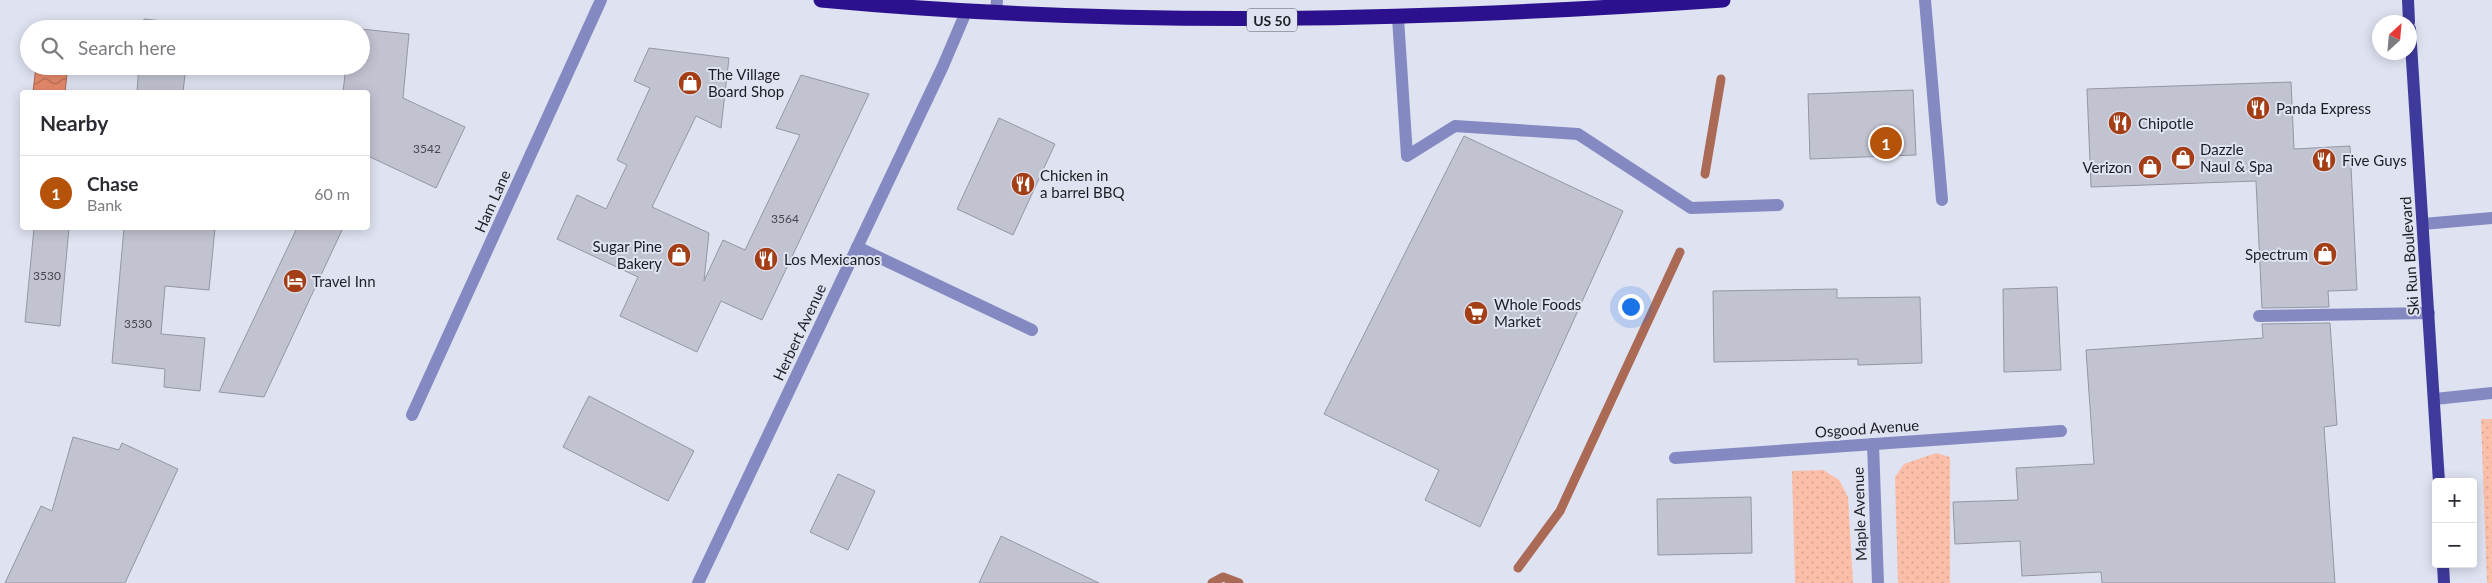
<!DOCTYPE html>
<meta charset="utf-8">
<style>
body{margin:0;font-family:Lato,sans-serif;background:#f2f2f3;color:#2b2b33}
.controls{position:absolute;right:15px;bottom:15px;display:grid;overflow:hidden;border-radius:5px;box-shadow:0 2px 12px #0003}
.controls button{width:45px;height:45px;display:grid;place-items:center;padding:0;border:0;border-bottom:1px solid #e1e1e2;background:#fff;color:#2b2b33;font:25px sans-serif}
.compass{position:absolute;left:2372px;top:15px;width:45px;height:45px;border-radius:50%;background:#fff;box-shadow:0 2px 12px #0003;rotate:26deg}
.you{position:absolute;left:1630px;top:306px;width:18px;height:18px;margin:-12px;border:4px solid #fff;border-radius:50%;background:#1a73e8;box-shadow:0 0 0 8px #1a73e833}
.badge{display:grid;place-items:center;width:32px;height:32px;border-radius:50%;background:#b45309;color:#fff;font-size:16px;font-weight:700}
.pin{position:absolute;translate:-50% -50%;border:2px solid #fff;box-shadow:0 1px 5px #0006}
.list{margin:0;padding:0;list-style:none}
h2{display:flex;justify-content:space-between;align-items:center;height:65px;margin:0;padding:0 20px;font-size:21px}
h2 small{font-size:16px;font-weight:400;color:#7c7c81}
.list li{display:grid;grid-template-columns:32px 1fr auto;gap:15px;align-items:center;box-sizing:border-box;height:75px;padding:0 20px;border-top:1px solid #e1e1e2}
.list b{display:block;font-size:19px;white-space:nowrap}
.list p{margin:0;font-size:16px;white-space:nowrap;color:#7c7c81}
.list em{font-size:16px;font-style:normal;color:#7c7c81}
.icon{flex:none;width:28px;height:28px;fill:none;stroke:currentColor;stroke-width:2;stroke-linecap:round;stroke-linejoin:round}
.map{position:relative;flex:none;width:2492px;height:583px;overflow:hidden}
.search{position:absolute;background:#fff;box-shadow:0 2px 12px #0003;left:20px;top:20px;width:350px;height:55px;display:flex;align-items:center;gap:12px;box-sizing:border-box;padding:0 18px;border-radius:28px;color:#7c7c81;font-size:19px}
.panel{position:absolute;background:#fff;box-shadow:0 2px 12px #0003;left:20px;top:90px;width:350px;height:140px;border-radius:5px}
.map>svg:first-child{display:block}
</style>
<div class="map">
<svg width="2492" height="583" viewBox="0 0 2492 583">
<defs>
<pattern id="grass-dots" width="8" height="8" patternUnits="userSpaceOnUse" patternTransform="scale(1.25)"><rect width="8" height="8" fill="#fabea9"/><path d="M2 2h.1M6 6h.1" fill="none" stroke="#d6a391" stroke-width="1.8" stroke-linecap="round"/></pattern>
<pattern id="water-waves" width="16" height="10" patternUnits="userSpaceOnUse" patternTransform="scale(1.25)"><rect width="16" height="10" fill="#e68a6b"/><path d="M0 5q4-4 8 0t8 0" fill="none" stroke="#ba7058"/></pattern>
</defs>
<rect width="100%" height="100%" fill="#dfe2f1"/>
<g fill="url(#grass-dots)">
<polygon points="2481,419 2492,419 2492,583 2487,583"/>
<polygon points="1936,453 1950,457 1950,583 1898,583 1895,477 1904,464"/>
<polygon points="1823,470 1839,480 1848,497 1853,583 1795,583 1792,471"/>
</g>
<polygon fill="url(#water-waves)" stroke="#aa6a55" points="36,66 68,66 65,92 33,92"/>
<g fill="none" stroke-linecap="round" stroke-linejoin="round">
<g stroke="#aa6a55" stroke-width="9">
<polyline points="1705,174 1721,79"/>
<polyline points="1518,568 1560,511 1680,252"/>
<polyline points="1212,583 1223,577 1239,583"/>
</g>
</g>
<g fill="#c1c3d1" stroke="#9496a4">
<polygon points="144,19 190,24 189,29 143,29"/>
<polygon points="361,29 409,34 403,98 465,127 436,188 368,156 368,92 343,92 346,66 361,66"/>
<polygon points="649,48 729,58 721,128 696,116 652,207 709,233 704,281 723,240 745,250 800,135 776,128 801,75 869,94 762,320 721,301 697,352 620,316 638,277 557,239 577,195 606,209 627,165 617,160 650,88 634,81"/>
<polygon points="139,66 186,66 183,92 137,92"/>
<polygon points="2291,82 2294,149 2350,146 2357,290 2328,291 2329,307 2262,308 2256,181 2091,187 2087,89"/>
<polygon points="1913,90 1916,155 1810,159 1808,94"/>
<polygon points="999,118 1055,144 1013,235 957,209"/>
<polygon points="1464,136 1623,211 1480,527 1425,500 1439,470 1324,414"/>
<polygon points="34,228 69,228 60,326 25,322"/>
<polygon points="124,228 215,228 209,290 165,286 161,334 205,338 200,391 164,387 165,369 112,363"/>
<polygon points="297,228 343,228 264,397 219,392"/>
<polygon points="2057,287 2061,370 2004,372 2003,289"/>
<polygon points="1837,289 1837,298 1920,297 1922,363 1858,365 1858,359 1714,362 1713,291"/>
<polygon points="2330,323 2337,425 2324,427 2335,583 2102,583 2101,572 2022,576 2020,541 1955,544 1953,502 2018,500 2016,468 2094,464 2086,350 2263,338 2262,324"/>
<polygon points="589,396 694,451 668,501 563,447"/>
<polygon points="73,437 119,450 122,443 178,469 125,583 5,583 41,506 52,511"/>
<polygon points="838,474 875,491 848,550 810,532"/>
<polygon points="1751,497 1752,553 1658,555 1657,499"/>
<polygon points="1001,536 1099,583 979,583"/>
</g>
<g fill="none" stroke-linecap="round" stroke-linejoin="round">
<g stroke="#848ac1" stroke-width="12">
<polyline points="1925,0 1942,200"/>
<polyline points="996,13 997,0"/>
<polyline points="1398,18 1407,156 1455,126 1578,134 1691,208 1778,205"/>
<polyline points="2423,224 2492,218"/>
<polyline points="857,247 1032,330"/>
<polyline points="2259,316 2429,313"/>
<polyline points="2435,399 2492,393"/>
<polyline points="412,415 601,0"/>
<polyline points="1873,444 1878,583"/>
<polyline points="1675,458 2061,431"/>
<polyline points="698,583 943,66 966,12"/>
</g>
<g stroke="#3e3a9c" stroke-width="12">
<polyline points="2408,0 2409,22"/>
<polyline points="2410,29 2439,482"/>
<polyline points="2443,564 2444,583"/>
</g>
<path stroke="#2b118d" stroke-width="15" d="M821,0C1121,28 1422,21 1723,0"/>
</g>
<defs>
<g id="shop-disc" transform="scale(1.25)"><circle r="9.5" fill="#a43e17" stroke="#dfe2f1"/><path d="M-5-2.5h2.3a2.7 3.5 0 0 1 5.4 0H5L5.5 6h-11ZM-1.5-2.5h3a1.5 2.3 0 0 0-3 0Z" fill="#fff"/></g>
<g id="restaurant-disc" transform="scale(1.25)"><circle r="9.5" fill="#a43e17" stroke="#dfe2f1"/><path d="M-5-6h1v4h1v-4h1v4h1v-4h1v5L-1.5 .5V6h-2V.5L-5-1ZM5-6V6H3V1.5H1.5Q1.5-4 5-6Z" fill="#fff"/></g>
<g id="hotel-disc" transform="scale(1.25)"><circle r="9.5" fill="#a43e17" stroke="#dfe2f1"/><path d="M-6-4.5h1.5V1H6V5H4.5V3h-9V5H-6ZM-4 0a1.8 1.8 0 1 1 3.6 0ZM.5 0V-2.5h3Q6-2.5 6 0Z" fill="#fff"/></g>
<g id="supermarket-disc" transform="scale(1.25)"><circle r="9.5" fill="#a43e17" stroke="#dfe2f1"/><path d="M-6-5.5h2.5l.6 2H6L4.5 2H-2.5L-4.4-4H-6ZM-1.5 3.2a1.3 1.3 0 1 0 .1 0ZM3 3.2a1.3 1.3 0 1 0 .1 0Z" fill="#fff"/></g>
</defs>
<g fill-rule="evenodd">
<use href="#shop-disc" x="690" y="83"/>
<use href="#restaurant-disc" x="2258" y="108"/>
<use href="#restaurant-disc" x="2120" y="123"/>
<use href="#shop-disc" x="2183" y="158"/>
<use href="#restaurant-disc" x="2324" y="160"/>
<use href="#shop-disc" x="2150" y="167"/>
<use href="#restaurant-disc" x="1023" y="184"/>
<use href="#shop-disc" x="2325" y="254"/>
<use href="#shop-disc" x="679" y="255"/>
<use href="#restaurant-disc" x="766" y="259"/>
<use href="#hotel-disc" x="295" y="281"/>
<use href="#supermarket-disc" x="1476" y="313"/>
</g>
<g text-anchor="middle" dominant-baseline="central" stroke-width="4" stroke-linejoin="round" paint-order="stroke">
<g font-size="12" fill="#46474e">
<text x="427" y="148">3542</text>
<text x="785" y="218">3564</text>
<text x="47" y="275">3530</text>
<text x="138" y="323">3530</text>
</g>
<rect fill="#dfe2f1" stroke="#575961" stroke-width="1" x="1247" y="8.5" width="50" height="23" rx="4"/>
<g font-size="14" font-weight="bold" fill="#1d1e23">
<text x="1272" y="20">US 50</text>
</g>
<g font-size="15" fill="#1d1e23" stroke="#dfe2f1" text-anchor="start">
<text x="708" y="74">The Village<tspan x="708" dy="17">Board Shop</tspan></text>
<text x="2276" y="108">Panda Express</text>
<text x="2138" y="123">Chipotle</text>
<text x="2200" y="149">Dazzle<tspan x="2200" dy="17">Naul &amp; Spa</tspan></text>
<text x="2342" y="160">Five Guys</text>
<text x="2132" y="167" text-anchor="end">Verizon</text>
<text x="1040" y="175">Chicken in<tspan x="1040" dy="17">a barrel BBQ</tspan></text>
<text x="662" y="246" text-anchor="end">Sugar Pine<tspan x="662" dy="17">Bakery</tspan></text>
<text x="2308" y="254" text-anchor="end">Spectrum</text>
<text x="784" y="259">Los Mexicanos</text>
<text x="312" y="281">Travel Inn</text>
<text x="1494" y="304">Whole Foods<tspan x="1494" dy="17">Market</tspan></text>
</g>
<g font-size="15" fill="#1d1e23" stroke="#dfe2f1">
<text transform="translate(492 201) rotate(-66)">Ham Lane</text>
<text transform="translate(2409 256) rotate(-94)">Ski Run Boulevard</text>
<text transform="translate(799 332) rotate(-65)">Herbert Avenue</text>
<text transform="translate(1867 428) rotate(-4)">Osgood Avenue</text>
<text transform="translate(1859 514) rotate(-92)">Maple Avenue</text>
</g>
</g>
</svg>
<div class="controls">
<button>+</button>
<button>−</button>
</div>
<svg class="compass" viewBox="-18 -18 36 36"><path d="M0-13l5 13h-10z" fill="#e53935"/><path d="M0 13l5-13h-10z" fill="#7c7c81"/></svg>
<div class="you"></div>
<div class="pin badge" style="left:1886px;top:143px">1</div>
<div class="search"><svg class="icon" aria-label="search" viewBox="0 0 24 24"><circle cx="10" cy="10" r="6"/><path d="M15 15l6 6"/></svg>Search here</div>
<section class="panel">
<h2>Nearby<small></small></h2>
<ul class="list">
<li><span class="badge">1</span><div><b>Chase</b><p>Bank</p></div><em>60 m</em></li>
</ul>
</section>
</div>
